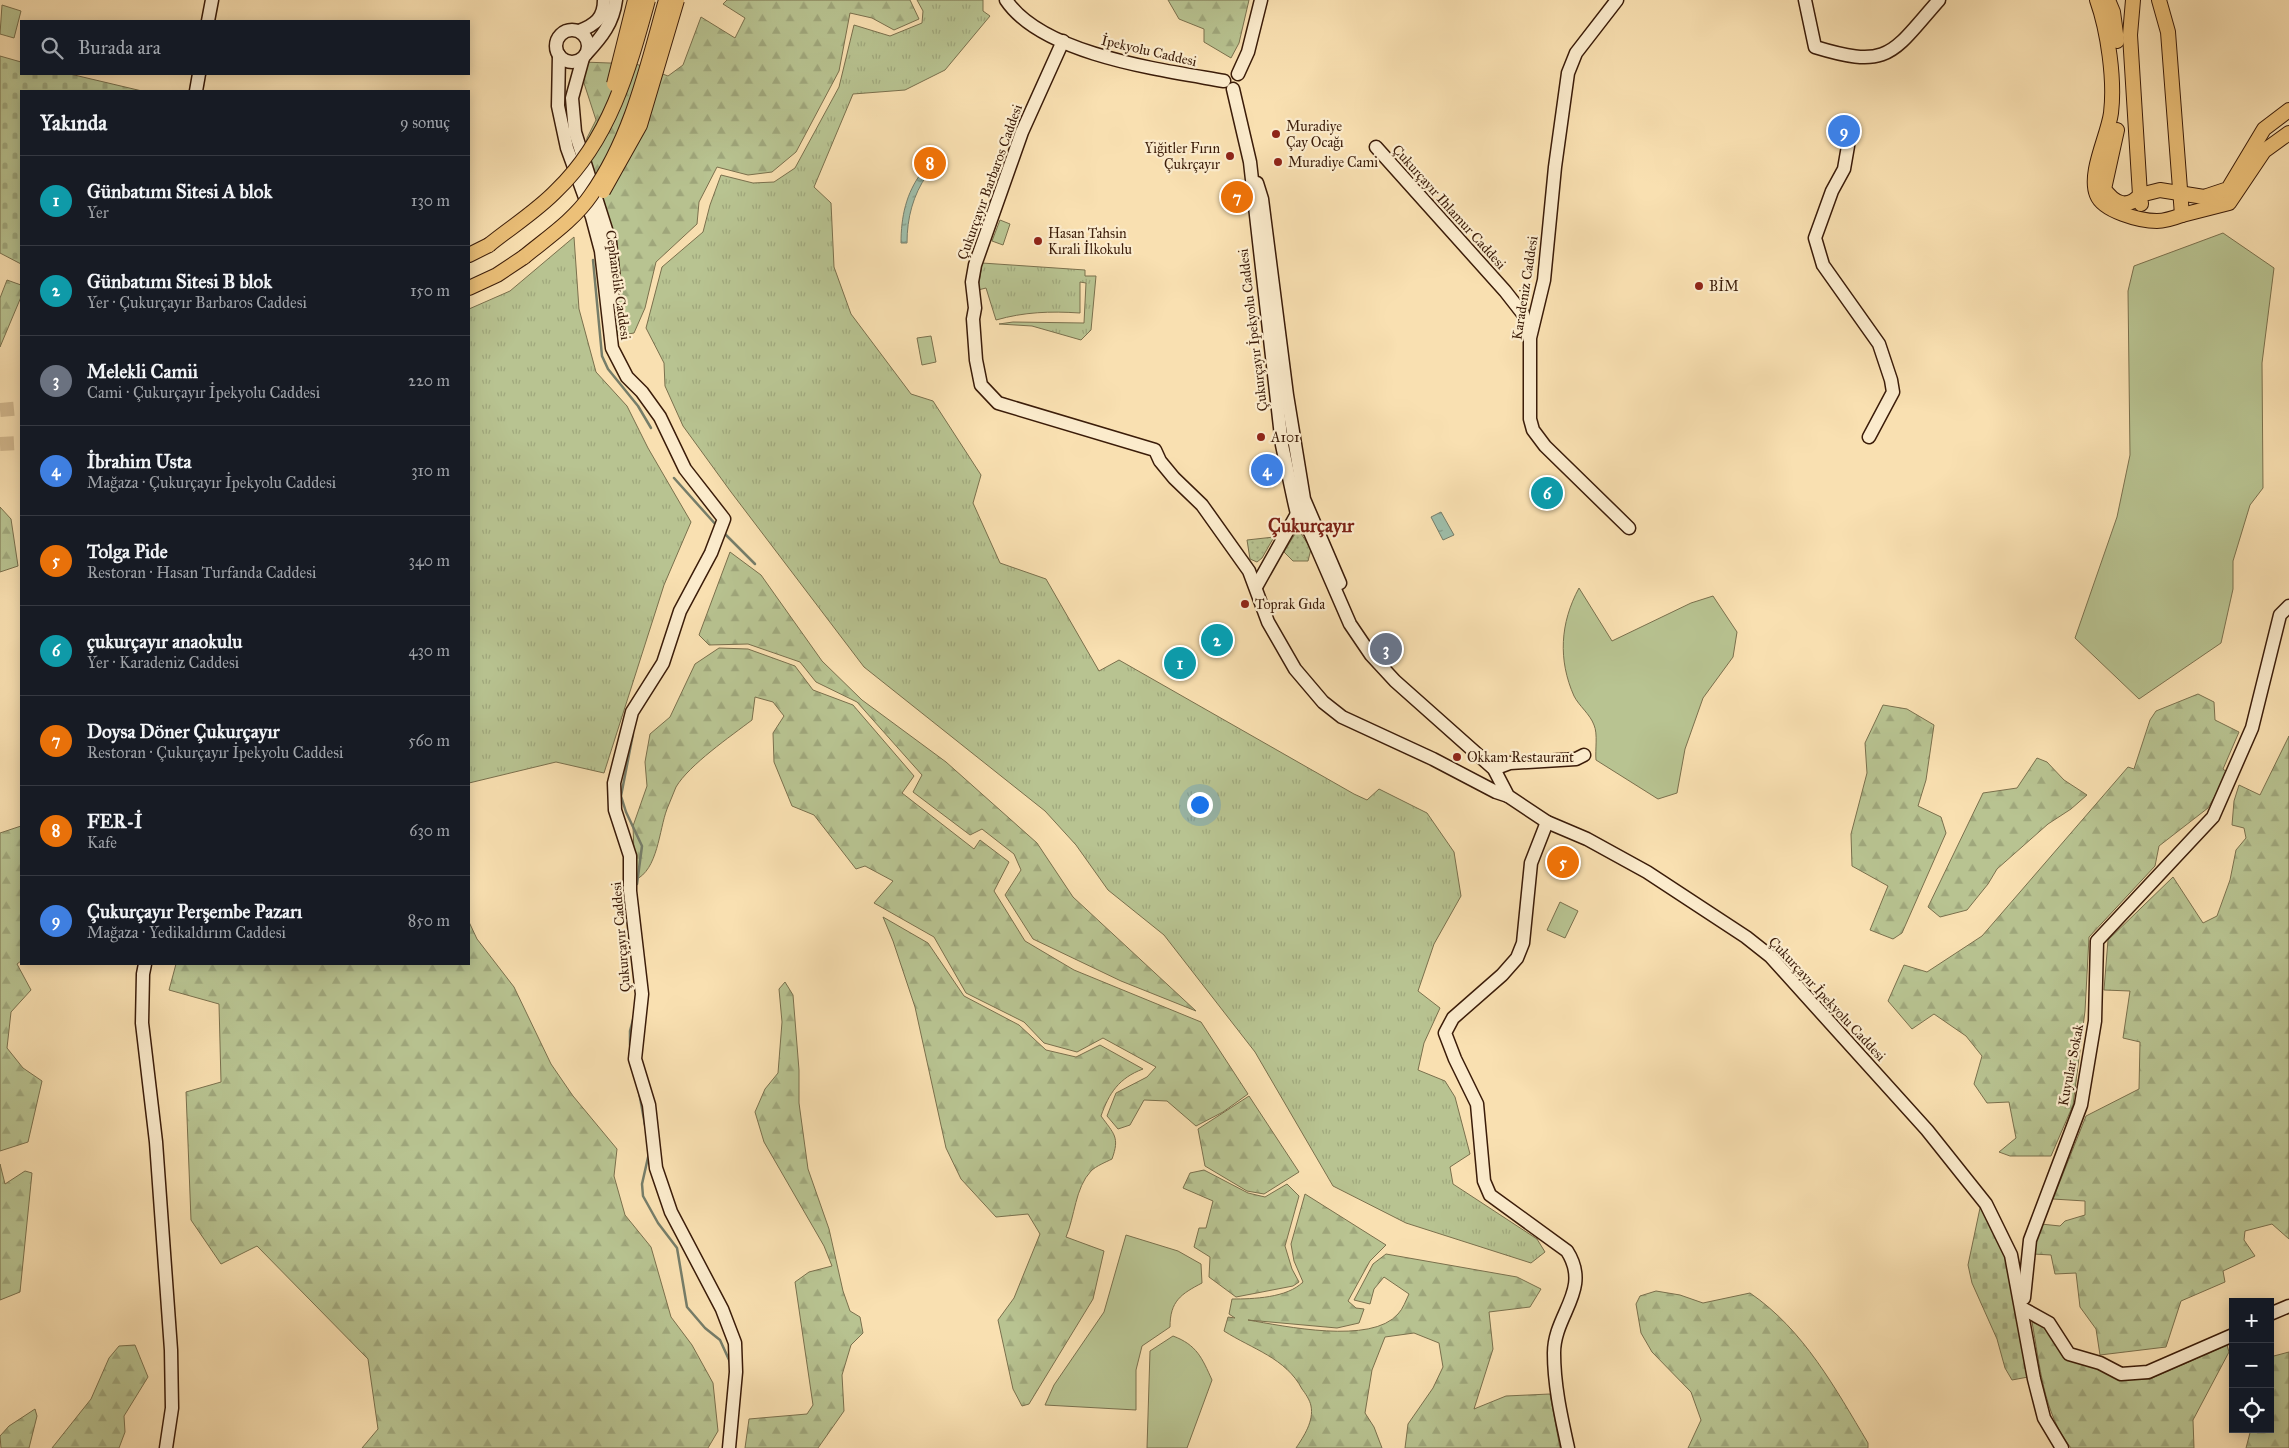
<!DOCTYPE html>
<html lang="tr">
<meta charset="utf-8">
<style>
body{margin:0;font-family:"IM FELL Great Primer",serif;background:#242831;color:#f1f3f6}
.controls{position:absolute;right:15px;bottom:15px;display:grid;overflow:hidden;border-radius:0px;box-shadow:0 2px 12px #0003}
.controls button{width:45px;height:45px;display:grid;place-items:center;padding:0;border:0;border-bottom:1px solid #363941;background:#171b24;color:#f1f3f6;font:25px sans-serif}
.you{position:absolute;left:1199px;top:804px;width:18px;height:18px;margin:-12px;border:4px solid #fff;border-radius:50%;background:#1a73e8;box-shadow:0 0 0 8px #1a73e833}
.badge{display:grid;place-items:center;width:32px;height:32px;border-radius:50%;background:#2563eb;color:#fff;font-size:16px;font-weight:700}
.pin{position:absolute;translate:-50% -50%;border:2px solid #fff;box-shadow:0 1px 5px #0006}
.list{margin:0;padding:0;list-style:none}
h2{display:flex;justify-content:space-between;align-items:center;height:65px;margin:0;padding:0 20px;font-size:21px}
h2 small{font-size:16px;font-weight:400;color:#9ea1a6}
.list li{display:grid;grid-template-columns:32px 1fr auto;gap:15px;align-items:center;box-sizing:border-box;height:90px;padding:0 20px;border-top:1px solid #363941}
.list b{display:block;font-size:19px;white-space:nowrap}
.list p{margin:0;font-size:16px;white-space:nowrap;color:#9ea1a6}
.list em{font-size:16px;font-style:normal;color:#9ea1a6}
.icon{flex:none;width:28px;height:28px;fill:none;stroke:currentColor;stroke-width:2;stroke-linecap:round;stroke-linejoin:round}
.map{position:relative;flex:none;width:2289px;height:1448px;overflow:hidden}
.search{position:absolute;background:#171b24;box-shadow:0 2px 12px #0003;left:20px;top:20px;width:450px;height:55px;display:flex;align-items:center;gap:12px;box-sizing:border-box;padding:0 18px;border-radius:0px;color:#9ea1a6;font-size:19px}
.panel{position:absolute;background:#171b24;box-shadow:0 2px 12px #0003;left:20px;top:90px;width:450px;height:875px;border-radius:0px}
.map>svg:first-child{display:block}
</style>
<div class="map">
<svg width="2289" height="1448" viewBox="0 0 2289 1448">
<defs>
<pattern id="grass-tufts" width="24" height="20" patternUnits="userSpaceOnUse" patternTransform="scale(1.25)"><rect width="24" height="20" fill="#b8c391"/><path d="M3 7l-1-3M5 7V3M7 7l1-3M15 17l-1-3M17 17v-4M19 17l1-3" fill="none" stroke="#9fa77c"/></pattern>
<pattern id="forest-firs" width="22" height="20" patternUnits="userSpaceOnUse" patternTransform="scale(1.25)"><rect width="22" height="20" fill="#b8c391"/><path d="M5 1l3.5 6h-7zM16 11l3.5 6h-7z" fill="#9fa77c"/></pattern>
<pattern id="cemetery-stones" width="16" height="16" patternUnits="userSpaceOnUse" patternTransform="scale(1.25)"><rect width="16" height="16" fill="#b8c391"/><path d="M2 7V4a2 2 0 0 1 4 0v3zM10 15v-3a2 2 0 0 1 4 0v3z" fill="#9fa77c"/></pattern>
<pattern id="park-dots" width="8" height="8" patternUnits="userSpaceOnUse" patternTransform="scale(1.25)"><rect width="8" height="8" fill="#b8c391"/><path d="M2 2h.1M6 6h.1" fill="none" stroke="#9fa77c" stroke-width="1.8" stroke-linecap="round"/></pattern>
<pattern id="water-ripples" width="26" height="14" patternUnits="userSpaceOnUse" patternTransform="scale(1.25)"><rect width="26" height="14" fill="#9ebda9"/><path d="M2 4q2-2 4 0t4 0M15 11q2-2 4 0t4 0" fill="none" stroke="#829988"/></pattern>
</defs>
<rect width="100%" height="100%" fill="#f9e0b1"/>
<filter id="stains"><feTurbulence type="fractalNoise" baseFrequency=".004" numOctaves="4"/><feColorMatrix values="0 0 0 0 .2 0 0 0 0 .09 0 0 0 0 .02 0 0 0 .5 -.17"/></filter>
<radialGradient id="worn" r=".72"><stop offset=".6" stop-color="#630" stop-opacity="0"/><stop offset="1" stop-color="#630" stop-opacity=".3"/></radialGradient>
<g fill="url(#grass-tufts)" stroke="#7a704d">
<polygon points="917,0 983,0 983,11 990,16 945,70 905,90 853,94 814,187 831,203 834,267 851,314 911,394 933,401 981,475 973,503 1000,563 1046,579 1099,671 1119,660 1354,794 1367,800 1379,789 1427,813 1454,852 1461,896 1434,944 1418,991 1440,1008 1424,1043 1418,1070 1445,1081 1455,1097 1470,1154 1450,1167 1453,1184 1537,1239 1545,1252 1531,1263 1406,1223 1333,1186 1255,1052 1164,935 1108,890 1076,845 1045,811 864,667 731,492 683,426 665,386 664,363 646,328 662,267 703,232 710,205 721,175 753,183 774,182 795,168 839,87 854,25 890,36 922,23 923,11"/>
<polygon points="574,237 579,309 596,372 627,406 648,448 691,522 664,585 604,773 556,762 469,783 469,309 510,291"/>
<path d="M982,263L1085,270V276H1096L1091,330L1081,340L1032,326L999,324L1013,322L1084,323L1086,283L1080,282V313C1050,311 1024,312 996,320L986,288L978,290Z"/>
</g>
<g fill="url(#forest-firs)" stroke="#7a704d">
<polygon points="727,0 910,0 919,19 894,30 872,18 850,13 839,71 796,152 772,172 748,175 717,167 699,202 697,224 656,262 645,308 634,333 616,336 583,167 587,138 596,120 582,77 583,62 636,64 668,76 683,65 701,17 735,38 745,18 723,4"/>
<polygon points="1168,0 1249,0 1239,43 1231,58 1204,42 1204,29 1179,19"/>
<polygon points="7,280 21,285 21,297 0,347 0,298"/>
<polygon points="0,507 11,519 18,566 0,572"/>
<polygon points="730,552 761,575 822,661 862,700 946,762 1037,843 1073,897 1196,1011 1121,981 1033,939 1005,895 1021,870 1014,854 982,829 970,835 913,792 922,775 857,702 816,682 800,662 748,644 709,645 699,635"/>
<path d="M719,648L748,649L795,666L813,690L853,705L914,776L902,793L974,849L980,840L1009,862L994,891L1025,941L1074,970L1201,1022L1248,1094L1223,1112L1196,1126L1167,1101L1144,1100L1130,1125L1118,1129L1107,1116L1116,1093L1147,1077L1156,1067L1103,1038L1077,1052L1044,1043L1024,1022L966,993L934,937L874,903L893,881L865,866L856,869L814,815L792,806L774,762L773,733L784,716L773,702L755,697L752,720C731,736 689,765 676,787C673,794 670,802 667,809C659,830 658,870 635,880L633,826L647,786L645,762L650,734L670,717L695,664Z"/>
<polygon points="2198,694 2214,702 2215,720 2239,732 2223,769 2228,773 2208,808 2159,846 2155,866 2089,937 2085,1011 2073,1105 2051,1156 2010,1156 1999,1152 2016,1138 2009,1102 1987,1103 1974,1084 1982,1056 1966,1036 1934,1014 1912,1029 1888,1001 1904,965 1927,972 1982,936 2128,767 2134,769 2150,720 2156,711"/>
<polygon points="1883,705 1907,709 1934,725 1926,780 1918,806 1941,817 1946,833 1902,933 1893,939 1870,930 1888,886 1852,866 1851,834 1867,773 1865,743"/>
<polygon points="2289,736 2289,1239 2272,1224 2245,1231 2244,1240 2255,1256 2223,1271 2225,1282 2181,1301 2166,1347 2100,1355 2096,1329 2080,1307 2076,1273 2055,1274 2051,1255 2033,1254 2041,1224 2060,1226 2065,1221 2085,1215 2085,1201 2053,1199 2086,1116 2139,1089 2140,1042 2123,1038 2130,991 2104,990 2108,940 2173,877 2203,923 2217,916 2230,880 2236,850 2246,838 2244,828 2232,825 2234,801 2239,785 2260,795"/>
<polygon points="2037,758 2047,762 2064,780 2087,795 2071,809 2048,824 1997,869 1988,884 1967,910 1940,917 1928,907 1983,793 2017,788"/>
<polygon points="21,826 21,961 17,964 31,990 11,1012 7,1048 23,1068 42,1081 28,1142 0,1151 0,833"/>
<path d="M883,917L928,943L964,996L1019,1025L1046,1050L1076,1057L1100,1045L1143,1069C1119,1078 1109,1093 1101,1116C1114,1134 1120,1137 1112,1159C1106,1162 1096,1166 1091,1171C1075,1188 1075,1216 1066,1237L1104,1251L1093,1299L1029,1404L1022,1406L1013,1389L998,1320L1014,1298L1040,1234L1028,1214L996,1217L961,1179L946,1148L915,1007L893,941Z"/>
<polygon points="469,922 477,939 514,987 551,1064 573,1096 617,1149 614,1176 625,1215 651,1247 671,1317 692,1345 713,1383 718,1431 708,1448 362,1448 378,1429 368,1359 257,1246 221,1264 191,1220 186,1092 221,1082 219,1004 169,990 176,964 469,964"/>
<polygon points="785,982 793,995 799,1070 799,1103 808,1169 829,1229 843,1291 850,1311 860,1317 863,1333 851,1345 842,1375 844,1411 818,1448 745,1448 749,1419 807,1414 813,1405 795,1282 809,1272 832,1266 824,1246 764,1142 755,1112 765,1089 778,1073 782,1022 779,989"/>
<polygon points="1249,1096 1299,1172 1264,1194 1247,1191 1205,1166 1198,1129"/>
<polygon points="0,1164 5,1184 25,1171 32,1173 20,1292 0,1300"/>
<polygon points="1204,1170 1248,1193 1265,1197 1287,1184 1299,1196 1285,1246 1292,1269 1299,1282 1293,1286 1236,1297 1209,1277 1210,1257 1194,1247 1199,1228 1206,1228 1213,1201 1183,1188 1190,1173"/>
<path d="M1305,1194L1386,1245L1370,1261L1348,1301L1356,1308L1364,1309L1359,1323L1337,1328L1248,1320C1284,1326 1371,1345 1398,1314C1403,1309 1406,1300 1409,1294L1384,1277L1374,1289L1370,1304L1354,1300L1373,1264L1386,1254L1517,1277L1541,1289L1530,1307L1489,1312L1493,1349L1474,1409L1506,1396L1550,1394L1560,1448H1405L1408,1424L1433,1388L1443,1367L1439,1343L1414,1333L1385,1337L1372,1370L1365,1413L1374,1427L1382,1448H1296C1304,1436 1314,1421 1311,1406C1310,1400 1305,1393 1302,1389C1286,1358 1252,1349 1224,1331L1228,1317L1235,1318L1229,1314L1232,1299C1253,1299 1287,1298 1303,1282L1294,1261L1291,1244Z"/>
<path d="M1656,1291L1680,1295L1703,1303L1750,1293C1804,1330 1835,1388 1868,1443V1448H1688L1701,1420L1691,1392L1652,1352L1641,1333L1636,1304L1640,1296Z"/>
<path d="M2032,1322L2046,1327L2098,1369L2122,1380L2150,1379L2227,1345L2229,1352L2193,1420L2194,1448H2071C2043,1413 2040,1365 2032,1322Z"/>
<polygon points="135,1345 148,1377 124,1416 125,1432 119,1448 52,1448 91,1399 109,1358 119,1346"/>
<polygon points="2289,1352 2289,1448 2246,1448 2251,1429 2270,1429 2270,1357"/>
<polygon points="35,1409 37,1416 29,1448 1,1448 0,1436 9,1426"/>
</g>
<g fill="url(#cemetery-stones)" stroke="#7a704d">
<polygon points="0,56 21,62 21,74 70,74 142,91 21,91 21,264 0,253"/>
<polygon points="1980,1208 1983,1208 2005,1256 2028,1377 2012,1380 2005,1368 1997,1339 1972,1283 1968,1265"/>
</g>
<g fill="url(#park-dots)" stroke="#7a704d">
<polygon points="1298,529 1311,549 1308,561 1293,561 1284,552"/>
<polygon points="1274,537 1262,558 1257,562 1250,559 1247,540"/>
</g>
<g fill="#b8c391" stroke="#7a704d">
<polygon points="2,5 21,11 14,38 0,34"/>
<polygon points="1000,220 1010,224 1003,245 992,241"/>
<polygon points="2223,233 2274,268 2262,363 2263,488 2250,505 2233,561 2233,589 2221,643 2139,699 2075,638 2117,517 2130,455 2128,291 2134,266"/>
<polygon points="931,336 936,362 922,365 917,338"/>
<path d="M1579,588L1612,641L1691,603L1713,596L1737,632L1733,657L1703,698L1685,749L1677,793L1658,799L1596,760C1595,750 1598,734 1594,725C1590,714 1579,706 1574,696C1558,660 1560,623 1579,588Z"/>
<polygon points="1560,902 1578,911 1565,938 1547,930"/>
<path d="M1126,1235L1178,1251L1201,1264L1202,1283C1181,1294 1170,1301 1170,1327L1142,1346L1136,1370V1410L1045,1405L1054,1385L1104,1312Z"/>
<path d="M1173,1336C1197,1345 1202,1358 1212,1380L1187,1448H1147L1150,1351Z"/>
</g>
<g fill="url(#water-ripples)" stroke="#767d69">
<path d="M922,172L927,175C913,195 907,218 907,243H901C901,217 906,193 922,172Z"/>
<polygon points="1441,512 1454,535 1443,540 1431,517"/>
</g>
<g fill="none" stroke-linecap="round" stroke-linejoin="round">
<g stroke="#767d69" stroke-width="2.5">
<polyline points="593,260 602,356 608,369 638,406 651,428"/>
<polyline points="674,478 717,526"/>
<polyline points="723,532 755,564"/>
<polyline points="633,734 621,796 626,812 642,846 637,884"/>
<polyline points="630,1045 630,1031 634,1016"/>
<polyline points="639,1092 645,1125"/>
<polyline points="649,1153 642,1184 643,1196 658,1223 677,1248 687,1307 705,1328 720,1340 730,1362"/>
</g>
<g stroke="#d3b98f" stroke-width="14" stroke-dasharray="14 7" stroke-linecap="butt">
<polyline points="0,410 21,408"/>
<polyline points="0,444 21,443"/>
</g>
<g stroke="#3b1c09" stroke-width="15">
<g id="secondary">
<path d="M1006,0C1043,55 1162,70 1224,81"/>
<polyline points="1617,0 1576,53 1568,73 1555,167 1544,280 1530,338 1530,419 1533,430 1545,446 1629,528"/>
<path d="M1805,0L1815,47C1890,70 1892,53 1939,0"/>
<polyline points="208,21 212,0"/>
<circle cx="572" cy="46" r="16"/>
<path d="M579,31C595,25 604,18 604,0"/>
<polyline points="1063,41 1022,132 975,265 972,282 975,308 973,319 976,360 981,385 998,403 1155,450 1160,461 1174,478 1202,505 1249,571 1268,622 1295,669 1323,702 1342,717 1433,759 1496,792 1508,796"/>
<path d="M586,54C602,37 613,23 616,0"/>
<polyline points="559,55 558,106 567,148 592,217 601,251 612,348 627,377 642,392 660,417 685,469 724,519 711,553 680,611 663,663 632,712 614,783 615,810 630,856 630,891 642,994 635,1059 649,1105 656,1168 671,1212 722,1309 735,1343 736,1372 729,1448"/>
<polyline points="583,58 572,98 575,132 610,242 614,281 612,298"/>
<polyline points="1238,74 1248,52 1261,0"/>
<polyline points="1233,89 1250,162 1282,445 1294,501 1297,514 1310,532 1350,624 1371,655 1395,681 1494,769 1508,796 1547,822 1587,839 1647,872 1746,937 1770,956 1927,1130 1986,1204 2011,1255 2034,1379 2044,1418 2062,1448"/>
<polyline points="196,91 199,74"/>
<polyline points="1846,129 1848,146 1844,169 1832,191 1815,238 1823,265 1879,344 1891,380 1893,392 1869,437"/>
<polyline points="1376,147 1505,291 1523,314 1529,336"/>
<polyline points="1257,183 1262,199 1287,395 1304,499 1340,583"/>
<polyline points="1256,587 1297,514 1303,511"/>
<polyline points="1494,769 1510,763 1576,759 1584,755"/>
<path d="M1547,822L1531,863L1523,943L1517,958L1502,975L1453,1018L1445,1033L1455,1059L1477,1104L1484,1181L1490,1195L1567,1251C1592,1290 1554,1314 1554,1353C1554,1385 1561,1416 1568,1448"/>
<polyline points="145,964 143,974 142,1023 156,1142 171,1350 172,1408 166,1448"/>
<polyline points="2024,1298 2030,1240 2081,1105 2095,1021 2097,941 2213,817 2252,728 2280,615 2289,606"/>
<polyline points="2022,1308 2049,1323 2069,1354 2100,1363 2121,1374 2148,1372 2233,1335"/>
<polyline points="2270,1314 2289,1306"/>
</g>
</g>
<g stroke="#3b1c09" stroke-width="16">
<g id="primary">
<path d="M2097,0C2108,31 2115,80 2111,113C2108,136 2088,173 2097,195C2103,211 2140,221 2157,221C2166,221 2174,218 2182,215L2168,32L2159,0"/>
<polyline points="2108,0 2113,12 2117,41"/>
<path d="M2117,130L2104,189C2114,203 2127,210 2140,195L2130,35L2133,0"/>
<polyline points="2141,204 2140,195 2160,190 2204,197 2228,189 2264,129 2289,110"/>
<polyline points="2182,215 2229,203 2264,151 2289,133"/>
<polyline points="469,255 489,245"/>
<polyline points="469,288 497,275 524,257"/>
</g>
</g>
<use href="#secondary" stroke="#fbebcc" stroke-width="12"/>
<use href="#primary" stroke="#ecc078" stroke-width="14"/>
<g stroke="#3b1c09" stroke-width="16" stroke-linecap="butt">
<g id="primary-bridge">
<polyline points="614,84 635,0"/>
<polyline points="603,191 640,125 677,0"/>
<path d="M489,245C511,227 537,211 557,190C610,139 629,69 648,0"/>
<path d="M524,257C547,238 574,220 591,195C632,137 647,67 666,0"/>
</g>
</g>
<use href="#primary-bridge" stroke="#ecc078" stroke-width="14"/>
</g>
<g fill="#8f2418" stroke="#fbebcc" stroke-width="2">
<circle cx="1276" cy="134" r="5"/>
<circle cx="1230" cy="156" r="5"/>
<circle cx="1278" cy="162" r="5"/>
<circle cx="1038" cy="241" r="5"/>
<circle cx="1699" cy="286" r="5"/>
<circle cx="1261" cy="437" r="5"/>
<circle cx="1245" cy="604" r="5"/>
<circle cx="1457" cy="757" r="5"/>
</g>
<g text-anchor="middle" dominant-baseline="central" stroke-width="4.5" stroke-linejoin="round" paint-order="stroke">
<g font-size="14" fill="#3b1c09" stroke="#fbebcc">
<text transform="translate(1149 51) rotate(13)">İpekyolu Caddesi</text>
<text transform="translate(990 182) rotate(-70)">Çukurçayır Barbaros Caddesi</text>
<text transform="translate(1449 207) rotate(48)">Çukurçayır Ihlamur Caddesi</text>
<text transform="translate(618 285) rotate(82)">Cephanelik Caddesi</text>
<text transform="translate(1525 288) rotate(-81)">Karadeniz Caddesi</text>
<text transform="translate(1253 330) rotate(-97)">Çukurçayır İpekyolu Caddesi</text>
<text transform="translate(621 937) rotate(-95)">Çukurçayır Caddesi</text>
<text transform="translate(1827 999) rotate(47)">Çukurçayır İpekyolu Caddesi</text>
<text transform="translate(2071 1065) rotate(-79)">Kuyular Sokak</text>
</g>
<g font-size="14" fill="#3b1c09" stroke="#fbebcc" text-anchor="start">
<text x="1286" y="126">Muradiye<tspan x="1286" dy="16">Çay Ocağı</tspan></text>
<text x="1220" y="148" text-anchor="end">Yiğitler Fırın<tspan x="1220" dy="16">Çukrçayır</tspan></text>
<text x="1288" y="162">Muradiye Cami</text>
<text x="1048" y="233">Hasan Tahsin<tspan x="1048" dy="16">Kırali İlkokulu</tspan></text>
<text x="1709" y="286">BİM</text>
<text x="1271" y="437">A101</text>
<text x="1255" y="604">Toprak Gıda</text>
<text x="1467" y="757">Okkam Restaurant</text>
</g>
<g font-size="19" font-weight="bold" fill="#7a1f14" stroke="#fbebcc">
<text x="1311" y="525">Çukurçayır</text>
</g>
</g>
<rect width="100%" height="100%" filter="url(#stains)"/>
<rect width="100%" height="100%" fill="url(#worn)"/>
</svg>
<div class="controls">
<button>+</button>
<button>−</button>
<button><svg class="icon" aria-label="locate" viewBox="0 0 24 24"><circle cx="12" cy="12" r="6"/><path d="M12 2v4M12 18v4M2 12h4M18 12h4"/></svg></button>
</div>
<div class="you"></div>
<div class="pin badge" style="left:1180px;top:663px;background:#0f9aa8">1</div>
<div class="pin badge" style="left:1217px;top:640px;background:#0f9aa8">2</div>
<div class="pin badge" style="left:1386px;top:649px;background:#6b7280">3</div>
<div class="pin badge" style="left:1267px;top:470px;background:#3f7fe0">4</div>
<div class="pin badge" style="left:1563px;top:862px;background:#e8710a">5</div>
<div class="pin badge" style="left:1547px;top:493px;background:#0f9aa8">6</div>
<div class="pin badge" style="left:1237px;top:197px;background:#e8710a">7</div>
<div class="pin badge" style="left:930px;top:163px;background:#e8710a">8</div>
<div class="pin badge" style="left:1844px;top:131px;background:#3f7fe0">9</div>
<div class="search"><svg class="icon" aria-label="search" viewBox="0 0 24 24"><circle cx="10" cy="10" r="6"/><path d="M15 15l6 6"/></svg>Burada ara</div>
<section class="panel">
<h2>Yakında<small>9 sonuç</small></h2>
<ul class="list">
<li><span class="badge" style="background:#0f9aa8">1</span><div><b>Günbatımı Sitesi A blok</b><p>Yer</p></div><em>130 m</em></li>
<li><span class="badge" style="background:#0f9aa8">2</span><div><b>Günbatımı Sitesi B blok</b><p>Yer · Çukurçayır Barbaros Caddesi</p></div><em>150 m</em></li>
<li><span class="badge" style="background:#6b7280">3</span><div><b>Melekli Camii</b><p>Cami · Çukurçayır İpekyolu Caddesi</p></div><em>220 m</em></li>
<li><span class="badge" style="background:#3f7fe0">4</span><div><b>İbrahim Usta</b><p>Mağaza · Çukurçayır İpekyolu Caddesi</p></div><em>310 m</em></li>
<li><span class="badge" style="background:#e8710a">5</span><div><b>Tolga Pide</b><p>Restoran · Hasan Turfanda Caddesi</p></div><em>340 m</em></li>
<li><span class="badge" style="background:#0f9aa8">6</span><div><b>çukurçayır anaokulu</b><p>Yer · Karadeniz Caddesi</p></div><em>430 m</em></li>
<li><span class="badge" style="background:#e8710a">7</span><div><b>Doysa Döner Çukurçayır</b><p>Restoran · Çukurçayır İpekyolu Caddesi</p></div><em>560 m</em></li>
<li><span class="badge" style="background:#e8710a">8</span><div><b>FER-İ</b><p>Kafe</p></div><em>630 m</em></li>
<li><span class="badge" style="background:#3f7fe0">9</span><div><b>Çukurçayır Perşembe Pazarı</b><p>Mağaza · Yedikaldırım Caddesi</p></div><em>850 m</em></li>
</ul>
</section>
</div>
